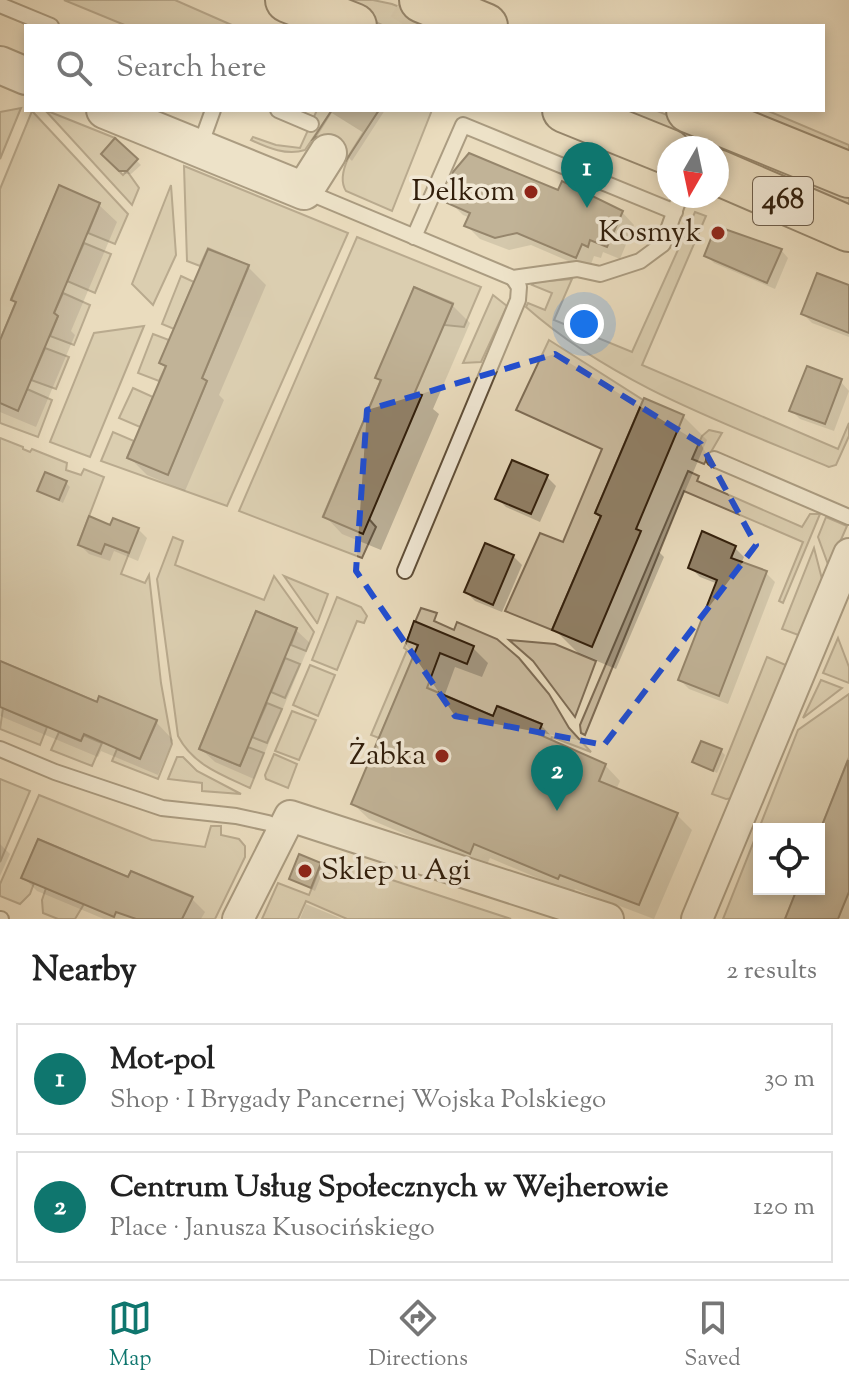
<!DOCTYPE html>
<meta charset="utf-8">
<style>
body{margin:0;font-family:"Sorts Mill Goudy",serif;background:#f6f6f6;color:#222}
.controls{position:absolute;right:24px;bottom:24px;display:grid;overflow:hidden;border-radius:0px;box-shadow:0 4px 12px #0003}
.controls button{width:72px;height:72px;display:grid;place-items:center;padding:0;border:0;border-bottom:2px solid #e0e0e0;background:#fff;color:#222;font:40px sans-serif}
.compass{position:absolute;left:657px;top:136px;width:72px;height:72px;border-radius:50%;background:#fff;box-shadow:0 4px 12px #0003;rotate:189deg}
.you{position:absolute;left:584px;top:324px;width:28px;height:28px;margin:-20px;border:6px solid #fff;border-radius:50%;background:#1a73e8;box-shadow:0 0 0 12px #1a73e833}
.badge{display:grid;place-items:center;width:52px;height:52px;border-radius:50%;background:#0f766e;color:#fff;font-size:26px;font-weight:700}
.pin{position:absolute;translate:-50% -66px;filter:drop-shadow(0 2px 4px #0008)}
.pin::after{content:'';position:absolute;top:42px;width:28px;height:24px;background:inherit;clip-path:polygon(0 0,100% 0,50% 100%)}
.list{margin:0;padding:0;list-style:none}
h2{display:flex;justify-content:space-between;align-items:center;height:104px;margin:0;padding:0 32px;font-size:34px}
h2 small{font-size:26px;font-weight:400;color:#767676}
.list li{display:grid;grid-template-columns:52px 1fr auto;gap:24px;align-items:center;box-sizing:border-box;height:112px;margin:0 16px 16px;padding:0 16px;border:2px solid #e0e0e0;border-radius:0px}
.list b{display:block;font-size:30px;white-space:nowrap}
.list p{margin:0;font-size:26px;white-space:nowrap;color:#767676}
.list em{font-size:26px;font-style:normal;color:#767676}
.icon{flex:none;width:44px;height:44px;fill:none;stroke:currentColor;stroke-width:2;stroke-linecap:round;stroke-linejoin:round}
.map{position:relative;flex:none;width:849px;height:919px;overflow:hidden}
.search{position:absolute;background:#fff;box-shadow:0 4px 12px #0003;left:24px;right:24px;top:24px;height:88px;display:flex;align-items:center;gap:20px;box-sizing:border-box;padding:0 28px;border-radius:0px;color:#767676;font-size:30px}
.sheet{height:360px;background:#fff}
nav{display:flex;justify-content:space-around;align-items:center;box-sizing:border-box;height:112px;border-top:2px solid #e0e0e0;background:#fff;font-size:22px;color:#767676}
nav a{display:grid;justify-items:center;gap:4px}
nav .on{color:#0f766e}
.map>svg:first-child{display:block}
</style>
<div class="map">
<svg width="849" height="919" viewBox="0 0 849 919">
<rect width="100%" height="100%" fill="#eadcbe"/>
<filter id="stains"><feTurbulence type="fractalNoise" baseFrequency=".0025" numOctaves="4"/><feColorMatrix values="0 0 0 0 .2 0 0 0 0 .09 0 0 0 0 .02 0 0 0 .5 -.17"/></filter>
<radialGradient id="worn" r=".72"><stop offset=".6" stop-color="#630" stop-opacity="0"/><stop offset="1" stop-color="#630" stop-opacity=".3"/></radialGradient>
<g fill="#cbbca0" stroke="#7e6d56" stroke-width="2">
<polygon points="64,0 175,0 234,26 127,26"/>
<polygon points="328,0 373,0 392,4 447,26 384,26"/>
<polygon points="21,108 0,159 0,112"/>
<polygon points="45,110 115,138 102,154 123,175 127,171 139,188 132,205"/>
<path d="M317,110H332L305,150C287,156 268,148 251,140L253,137L276,145L300,148Z"/>
<path d="M379,110H432L392,211L346,191C332,169 366,130 379,110Z"/>
<polygon points="594,110 655,110 849,190 849,215 717,160 717,148 688,148"/>
<polygon points="744,110 766,110 849,145 849,154"/>
<polygon points="32,111 128,214 115,244 88,233 100,203 59,186 11,299 16,302 0,340 0,189"/>
<polygon points="184,166 348,233 227,506 101,461 113,432 134,441 127,458 168,474 207,381 202,378 249,266 208,248 200,266 187,261"/>
<polygon points="171,185 176,255 153,305 132,284"/>
<path d="M695,212L706,216L642,365L838,449L849,423V436L836,465L829,467C724,423 613,384 526,307L528,303L545,310L552,293L532,285L535,282L572,279L554,320L632,352Z"/>
<polygon points="357,237 481,287 464,327 444,325 453,303 414,287 381,380 323,516 369,519 376,527 362,558 239,511"/>
<polygon points="84,243 111,254 95,293 67,281"/>
<polygon points="181,276 194,282 174,329 162,324"/>
<polygon points="63,293 90,305 74,345 50,336 58,316 54,313"/>
<polygon points="493,295 507,306 481,362 463,363"/>
<polygon points="144,326 90,457 50,442 94,333"/>
<polygon points="153,334 169,340 160,363 166,366 159,381 138,373"/>
<polygon points="549,340 643,400 595,513 601,516 552,630 505,611 540,533 563,542 602,449 516,410"/>
<polygon points="45,348 69,357 56,389 31,380"/>
<polygon points="133,388 153,397 140,427 119,418"/>
<polygon points="27,389 52,400 38,437 0,423 0,403 18,410"/>
<polygon points="709,430 722,433 704,464 692,459 702,436"/>
<polygon points="0,438 23,447 23,449 30,452 32,449 67,463 66,470 81,475 84,469 104,477 78,545 105,544 129,553 121,574 145,583 149,575 161,683 172,744 158,779 112,761 117,749 140,759 157,721 99,697 97,702 0,661"/>
<polygon points="688,471 699,476 697,481 802,527 810,514 820,514 783,603 779,601 803,542 684,491 585,735 581,733 580,725"/>
<polygon points="826,517 847,526 829,567 818,537"/>
<path d="M173,537L183,541L175,565L264,600L274,576L314,632L306,651L291,645L297,628L256,611L199,749L240,766L248,747L264,753L250,788C222,775 193,765 178,736L157,579Z"/>
<polygon points="814,548 823,583 801,636 782,629"/>
<polygon points="284,576 328,594 317,624 317,623"/>
<polygon points="337,597 361,607 367,616 364,623 357,621 337,670 312,660"/>
<polygon points="421,608 437,613 434,621 454,630 457,622 497,639 519,658 549,694 569,728 591,752 552,737 513,827 486,816 542,724 498,706 493,716 405,678 379,738 371,735 407,650 404,648"/>
<polygon points="838,638 849,667 849,683 823,673"/>
<polygon points="509,640 555,644 596,661 575,717 533,661"/>
<polygon points="767,657 788,666 734,798 726,799 712,794"/>
<polygon points="285,658 300,664 285,698 271,692"/>
<polygon points="310,665 335,675 318,716 293,705"/>
<polygon points="821,680 842,688 803,718"/>
<polygon points="849,694 849,757 819,833 819,829 759,829 759,889 797,889 785,919 723,919 798,730"/>
<polygon points="267,703 282,709 267,743 252,737"/>
<polygon points="3,708 47,727 40,745 0,729"/>
<polygon points="292,711 316,720 299,760 275,751"/>
<polygon points="59,732 80,741 83,735 102,743 92,766 51,750"/>
<polygon points="274,754 297,764 288,788 266,779 265,775"/>
<polygon points="177,757 183,757 197,771 241,794 202,791 202,783 168,779"/>
<polygon points="0,779 30,791 0,862"/>
<polygon points="39,795 152,840 205,847 211,826 221,826 221,835 239,839 245,846 245,857 215,919 182,919 192,896 131,871 128,877 38,839 22,878 34,883 30,894 20,904 0,896 0,884"/>
<polygon points="323,860 331,860 511,919 347,919 306,901 298,919 262,919 278,883 309,895"/>
<polygon points="46,888 84,904 75,919 58,919 43,913 42,900"/>
</g>
<g fill="#0003">
<polygon points="334,110 385,110 352,161 349,158 349,143 344,138 333,135 319,142 316,139"/>
<polygon points="115,140 141,165 131,174 125,174 104,154"/>
<polygon points="559,193 622,212 634,225 620,259 603,252 601,258 594,256 589,270 531,245 509,250 480,239 467,226 470,218 463,215 450,202"/>
<polygon points="99,205 117,222 71,331 75,335 36,427 0,412 0,346"/>
<polygon points="781,250 788,258 775,289 714,263 707,256"/>
<polygon points="209,251 248,267 266,285 219,395 224,400 185,491 147,475 129,457 167,368 162,363"/>
<polygon points="849,287 849,337 812,323 803,314"/>
<polygon points="452,305 470,323 433,409 439,414 381,550 342,534 325,516 383,382 378,377"/>
<polygon points="840,381 849,391 834,431 800,419 791,410"/>
<polygon points="683,416 707,440 659,552 664,557 616,669 578,653 555,630 602,518 597,513"/>
<polygon points="513,462 547,477 556,486 540,522 506,507 497,498"/>
<polygon points="66,483 70,487 63,503 39,491"/>
<polygon points="111,527 138,529 147,538 138,561 114,551 110,561 89,554 80,545"/>
<polygon points="735,548 744,557 741,564 766,573 775,582 728,704 689,689 680,680 718,584 700,577 691,568"/>
<polygon points="513,556 522,565 502,612 475,601 466,592"/>
<polygon points="258,613 296,630 310,643 254,779 215,762 201,749"/>
<polygon points="410,640 473,648 488,663 482,677 455,667 444,697 494,719 541,725 556,741 555,744 605,765 620,781 616,790 677,815 692,830 654,919 575,889 573,893 490,858 485,868 369,819 353,804 419,649"/>
<polygon points="0,663 98,704 156,722 173,740 158,775 101,751 98,757 0,716"/>
<polygon points="721,751 725,755 717,773 694,762"/>
<polygon points="849,763 849,919 787,919 799,889 819,889 819,838"/>
<polygon points="0,844 10,854 0,876"/>
<polygon points="300,857 324,869 315,891 291,879"/>
<polygon points="24,878 129,879 191,898 205,912 201,919 104,919 37,891"/>
<polygon points="306,904 342,919 300,919"/>
</g>
<g fill="#918168" stroke="#311e0b" stroke-width="2">
<polygon points="332,110 379,110 347,159 347,144 338,135 328,132 313,139"/>
<polygon points="115,138 138,159 127,171 119,171 101,154"/>
<polygon points="469,153 558,190 562,181 623,211 607,247 590,240 588,247 582,244 576,258 517,233 495,238 464,226 470,213 447,203 453,172"/>
<polygon points="59,185 100,203 54,313 58,316 18,411 0,403 0,340 16,302 11,300"/>
<polygon points="716,226 782,249 767,283 704,256"/>
<polygon points="208,249 249,265 202,378 207,381 168,475 127,458 166,366 159,363"/>
<polygon points="817,273 849,285 849,333 801,314"/>
<polygon points="414,287 453,304 415,392 422,395 363,534 323,517 381,380 375,378"/>
<polygon points="807,366 842,379 825,424 789,411"/>
<polygon points="644,398 684,415 636,529 641,531 592,647 552,630 601,516 595,513"/>
<polygon points="512,460 548,475 531,514 495,499"/>
<polygon points="45,472 67,481 59,500 37,491"/>
<polygon points="89,516 110,525 113,518 139,528 129,553 105,544 101,554 78,545"/>
<polygon points="702,531 736,546 731,558 767,571 719,696 678,680 717,580 688,568"/>
<polygon points="485,543 514,555 493,605 464,592"/>
<polygon points="256,611 297,628 240,766 199,749"/>
<polygon points="414,621 474,646 467,664 440,653 427,688 493,716 497,706 542,724 538,734 606,764 599,781 678,813 639,905 560,875 558,879 474,844 470,854 351,804 418,645 407,641"/>
<polygon points="0,661 97,702 99,696 157,720 140,759 84,734 81,741 0,707"/>
<polygon points="701,741 722,749 713,771 692,762"/>
<polygon points="848,760 849,892 842,909 838,919 785,919 797,889 819,889 819,833"/>
<polygon points="38,839 128,877 131,871 193,897 182,919 136,919 116,912 114,917 21,878"/>
<polygon points="299,854 321,863 311,888 289,879"/>
</g>
<g fill="none" stroke-linecap="round" stroke-linejoin="round">
<g stroke="#c5b69a" stroke-width="36" stroke-dasharray="36 18" stroke-linecap="butt">
<polyline points="406,26 422,0"/>
<polyline points="328,153 355,110"/>
</g>
<g stroke="#5f4e38" stroke-width="18">
<g id="service">
<polyline points="0,5 51,26"/>
<polyline points="278,110 311,124"/>
<polyline points="199,149 213,110"/>
<polyline points="305,191 513,278 577,269 600,274 640,261 663,244 680,196"/>
<polyline points="414,237 463,125 675,212"/>
<polyline points="714,459 849,517"/>
<polyline points="405,571 518,300 519,287 513,278"/>
<polyline points="0,749 55,772 162,808 236,816 268,823 283,830"/>
<polyline points="0,919 1,919"/>
</g>
</g>
<g stroke="#5f4e38" stroke-width="34">
<g id="minor">
<polyline points="238,919 290,816 608,919"/>
<polyline points="697,919 849,554"/>
</g>
</g>
<g stroke="#5f4e38" stroke-width="40">
<g id="tertiary">
<polyline points="0,65 26,76"/>
<polyline points="105,110 304,191 328,153"/>
</g>
</g>
<g stroke="#311e0b" stroke-width="48">
<g id="primary">
<polyline points="288,0 354,26"/>
<polyline points="422,0 485,26"/>
<polyline points="565,110 669,152"/>
<polyline points="689,110 849,175"/>
<polyline points="717,172 849,229"/>
</g>
</g>
<use href="#service" stroke="#f1e8d5" stroke-width="14"/>
<use href="#minor" stroke="#f1e8d5" stroke-width="30"/>
<use href="#tertiary" stroke="#f1e8d5" stroke-width="36"/>
<use href="#primary" stroke="#eadcbe" stroke-width="44"/>
</g>
<path d="M0 0H849V919H0ZM555,354L701,444L756,545L604,745L455,716L356,571L367,410Z" fill="#eadcbe" fill-opacity=".55" fill-rule="evenodd"/>
<path fill="none" stroke="#1d4ed8" stroke-width="6" stroke-dasharray="16 10" stroke-linejoin="round" d="M555,354L701,444L756,545L604,745L455,716L356,571L367,410Z"/>
<g fill="#8f2418" stroke="#f1e8d5" stroke-width="3">
<circle cx="531" cy="192" r="8"/>
<circle cx="718" cy="233" r="8"/>
<circle cx="442" cy="756" r="8"/>
<circle cx="305" cy="871" r="8"/>
</g>
<g text-anchor="middle" dominant-baseline="central" stroke-width="7" stroke-linejoin="round" paint-order="stroke">
<rect fill="#f1e8d5" stroke="#6b5b48" stroke-width="2" x="753" y="177" width="60" height="48" rx="6"/>
<g font-size="28" font-weight="bold" fill="#311e0b">
<text x="783" y="201">468</text>
</g>
<g font-size="30" fill="#311e0b" stroke="#f1e8d5" text-anchor="end">
<text x="515" y="192">Delkom</text>
<text x="702" y="233">Kosmyk</text>
<text x="426" y="756">Żabka</text>
<text x="321" y="871" text-anchor="start">Sklep u Agi</text>
</g>
</g>
<rect width="100%" height="100%" filter="url(#stains)"/>
<rect width="100%" height="100%" fill="url(#worn)"/>
</svg>
<div class="controls">
<button><svg class="icon" aria-label="locate" viewBox="0 0 24 24"><circle cx="12" cy="12" r="6"/><path d="M12 2v4M12 18v4M2 12h4M18 12h4"/></svg></button>
</div>
<svg class="compass" viewBox="-18 -18 36 36"><path d="M0-13l5 13h-10z" fill="#e53935"/><path d="M0 13l5-13h-10z" fill="#767676"/></svg>
<div class="you"></div>
<div class="pin badge" style="left:587px;top:208px">1</div>
<div class="pin badge" style="left:557px;top:811px">2</div>
<div class="search"><svg class="icon" aria-label="search" viewBox="0 0 24 24"><circle cx="10" cy="10" r="6"/><path d="M15 15l6 6"/></svg>Search here</div>
</div>
<section class="sheet">
<h2>Nearby<small>2 results</small></h2>
<ul class="list">
<li><span class="badge">1</span><div><b>Mot-pol</b><p>Shop · I Brygady Pancernej Wojska Polskiego</p></div><em>30 m</em></li>
<li><span class="badge">2</span><div><b>Centrum Usług Społecznych w Wejherowie</b><p>Place · Janusza Kusocińskiego</p></div><em>120 m</em></li>
</ul>
</section>
<nav>
<a class="on"><svg class="icon" aria-label="map" viewBox="0 0 24 24"><path d="M3 6l6-2 6 2 6-2v14l-6 2-6-2-6 2zM9 4v14M15 6v14"/></svg>Map</a>
<a><svg class="icon" aria-label="directions" viewBox="0 0 24 24"><path d="M12 3l9 9-9 9-9-9zM9 14v-3h6M13 9l2 2-2 2"/></svg>Directions</a>
<a><svg class="icon" aria-label="saved" viewBox="0 0 24 24"><path d="M7 4h10v16l-5-4-5 4z"/></svg>Saved</a>
</nav>
